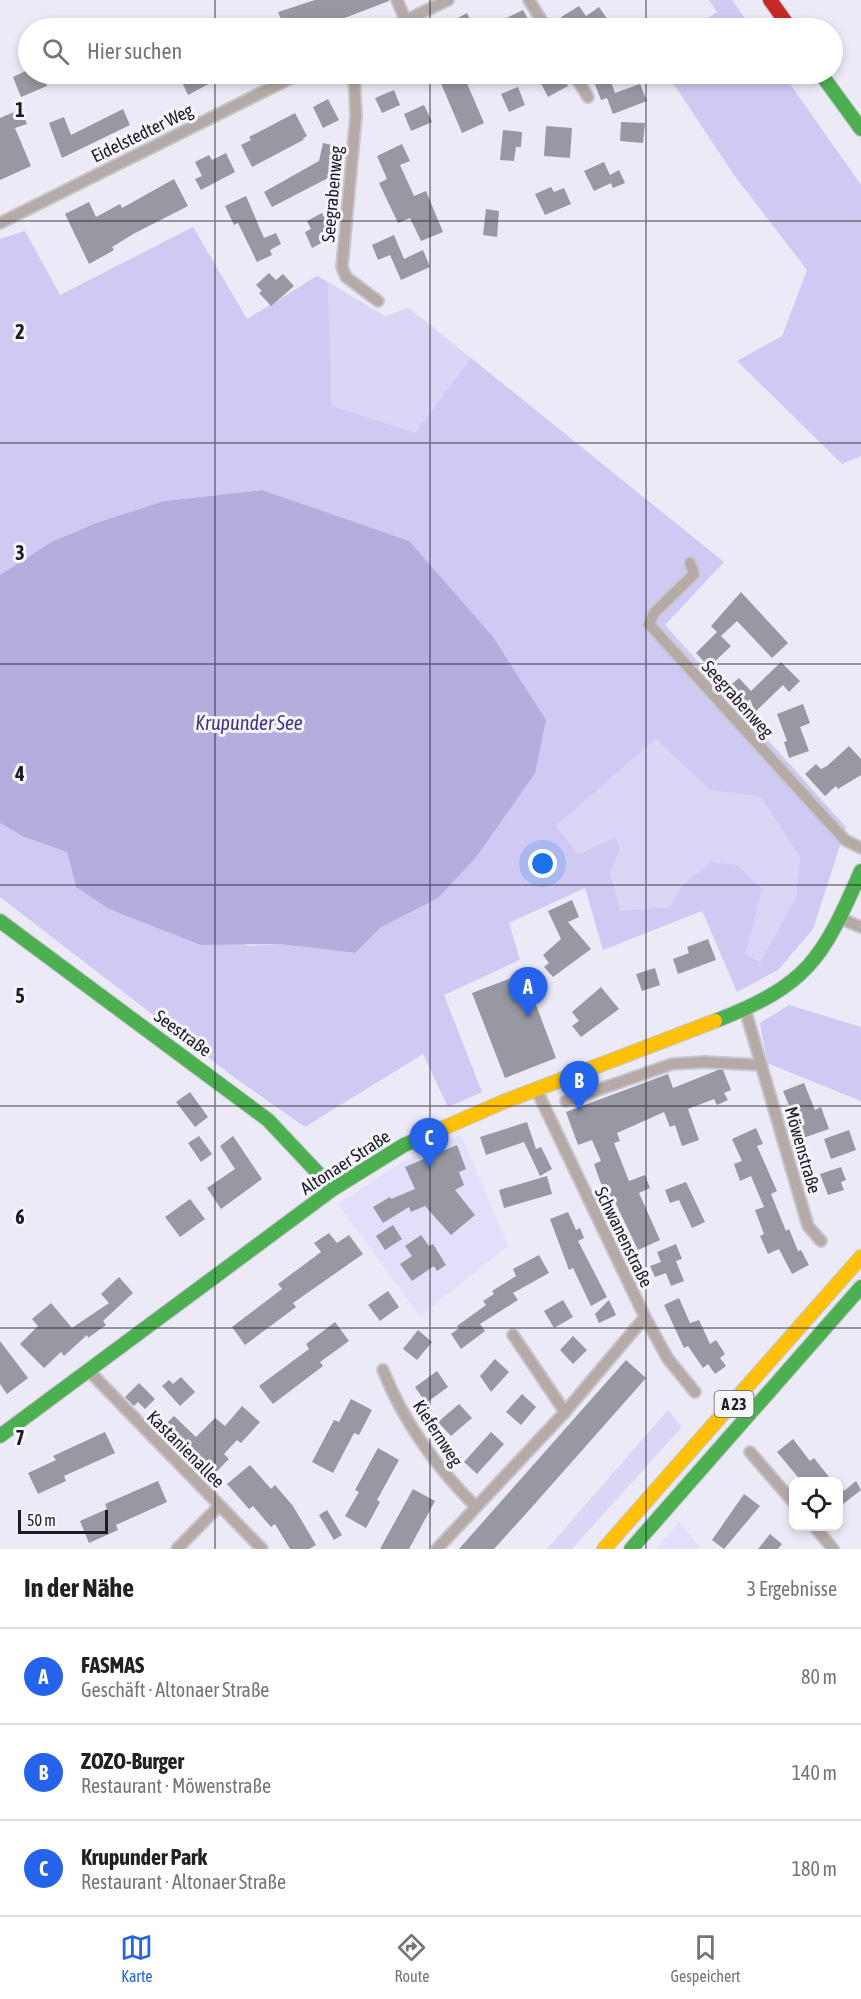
<!DOCTYPE html>
<html lang="de">
<meta charset="utf-8">
<style>
body{margin:0;font-family:"Asap Condensed",sans-serif;background:#f2f2f2;color:#202124}
.controls{position:absolute;right:18px;bottom:18px;display:grid;overflow:hidden;border-radius:12px;box-shadow:0 3px 9px #0003}
.controls button{width:54px;height:54px;display:grid;place-items:center;padding:0;border:0;border-bottom:2px solid #e0e0e0;background:#fff;color:#202124;font:30px sans-serif}
.scale{position:absolute;left:18px;bottom:15px;width:90px;box-sizing:border-box;padding-left:6px;border:3px solid #1c1b26;border-top:0;font-size:16px;line-height:21px;white-space:nowrap;color:#1c1b26;-webkit-text-stroke:4px #f5f5fb;paint-order:stroke}
.you{position:absolute;left:543px;top:864px;width:21px;height:21px;margin:-15px;border:4px solid #fff;border-radius:50%;background:#1a73e8;box-shadow:0 0 0 9px #1a73e833}
.badge{display:grid;place-items:center;width:39px;height:39px;border-radius:50%;background:#2563eb;color:#fff;font-size:20px;font-weight:700}
.pin{position:absolute;translate:-50% -50px;filter:drop-shadow(0 2px 3px #0008)}
.pin::after{content:'';position:absolute;top:32px;width:21px;height:18px;background:inherit;clip-path:polygon(0 0,100% 0,50% 100%)}
.list{margin:0;padding:0;list-style:none}
h2{display:flex;justify-content:space-between;align-items:center;height:78px;margin:0;padding:0 24px;font-size:26px}
h2 small{font-size:20px;font-weight:400;color:#757577}
.list li{display:grid;grid-template-columns:39px 1fr auto;gap:18px;align-items:center;box-sizing:border-box;height:96px;padding:0 24px;border-top:2px solid #e0e0e0}
.list b{display:block;font-size:22px;white-space:nowrap}
.list p{margin:0;font-size:20px;white-space:nowrap;color:#757577}
.list em{font-size:20px;font-style:normal;color:#757577}
.icon{flex:none;width:33px;height:33px;fill:none;stroke:currentColor;stroke-width:2;stroke-linecap:round;stroke-linejoin:round}
.map{position:relative;flex:none;width:861px;height:1549px;overflow:hidden}
.search{position:absolute;background:#fff;box-shadow:0 3px 9px #0003;left:18px;right:18px;top:18px;height:66px;display:flex;align-items:center;gap:15px;box-sizing:border-box;padding:0 21px;border-radius:33px;color:#757577;font-size:22px}
.sheet{height:366px;background:#fff}
nav{display:flex;justify-content:space-around;align-items:center;box-sizing:border-box;height:84px;border-top:2px solid #e0e0e0;background:#fff;font-size:16px;color:#757577}
nav a{display:grid;justify-items:center;gap:3px}
nav .on{color:#2563eb}
.map>svg:first-child{display:block}
</style>
<div class="map">
<svg width="861" height="1549" viewBox="0 0 861 1549">
<rect width="100%" height="100%" fill="#ebeaf6"/>
<g fill="#e2dffb">
<polygon points="461,1135 508,1246 420,1316 338,1204 404,1161"/>
<polygon points="679,1522 701,1549 656,1549"/>
</g>
<g fill="#dad7f6">
<polygon points="328,282 385,316 409,308 471,358 415,434 330,406"/>
<polygon points="656,739 709,789 760,796 800,857 796,897 760,962 746,954 754,921 681,887 669,907 621,911 610,870 620,850 616,837 578,854 556,826"/>
<polygon points="668,1410 682,1427 572,1549 547,1549"/>
</g>
<g fill="#cecaf3" fill-rule="evenodd">
<polygon points="709,0 732,0 752,28 693,28 717,12"/>
<polygon points="667,74 783,74 861,185 861,456 842,464 737,361 782,336 807,270 734,175"/>
<path d="M193,227L247,319L317,276L328,282L331,406L415,433L471,358L724,562L665,625L846,827L813,929L778,970L737,992L702,911L603,950L585,888L509,923L520,960L444,995L482,1092L448,1107L423,1054L305,1127L235,1078L0,897V823L24,837L67,852L76,887L248,946L279,944L354,953L380,928L438,898L444,582L409,542L262,490L164,501L96,523L51,542L0,575V239L25,231L60,295ZM656,739L710,790L760,796L800,857L796,897L760,962L746,954L762,889L737,865L711,862L681,887L669,907L621,911L610,871L620,850L616,837L578,854L556,826Z"/>
<polygon points="789,1005 861,1027 861,1101 767,1063 760,1023"/>
</g>
<polygon fill="#b4aedf" points="262,490 409,541 493,637 546,720 535,773 477,856 438,898 380,928 355,953 279,944 201,945 109,909 76,887 67,852 24,837 0,823 0,575 51,542 96,523 164,501"/>
<g fill="#9898a2">
<polygon points="315,0 389,0 389,1 321,27 319,20 296,28 285,28 278,12"/>
<polygon points="579,6 586,16 599,7 608,20 595,28 569,28 561,17"/>
<polygon points="523,10 533,28 506,28 502,20"/>
<polygon points="467,13 474,28 458,28 454,20"/>
<polygon points="28,70 28,74 42,74 47,86 21,97 13,77"/>
<polygon points="188,74 210,74 214,81 188,95 180,78"/>
<polygon points="437,74 463,74 484,123 462,133"/>
<polygon points="536,74 561,74 568,86 548,97"/>
<polygon points="591,74 608,74 615,93 640,84 647,101 613,114 607,98 601,100"/>
<polygon points="518,87 525,105 509,112 501,94"/>
<polygon points="394,90 400,105 382,113 375,98"/>
<polygon points="328,99 339,120 323,128 313,107"/>
<polygon points="424,105 432,122 411,131 404,114"/>
<polygon points="21,109 27,124 15,128 31,166 0,180 0,118"/>
<polygon points="123,109 130,125 62,158 49,123 64,117 71,135"/>
<polygon points="295,113 307,136 302,139 305,139 252,167 241,145 251,140 249,137"/>
<polygon points="621,122 645,123 643,143 620,141"/>
<polygon points="546,126 572,128 570,158 544,156"/>
<polygon points="503,130 522,132 521,147 516,147 514,161 500,160"/>
<polygon points="323,143 341,147 337,166 330,177 272,207 264,192 319,161"/>
<polygon points="402,144 410,161 400,165 414,196 426,191 443,232 421,241 410,218 398,223 379,183 387,179 377,156"/>
<polygon points="226,153 235,172 201,190 195,179 202,176 195,162 209,155 212,160"/>
<polygon points="604,162 610,175 619,170 625,183 613,188 611,183 594,191 584,171"/>
<polygon points="174,179 188,206 135,233 112,247 114,250 89,264 65,214 89,202 96,217 120,204 122,208"/>
<polygon points="551,187 554,192 564,188 571,204 545,215 535,194"/>
<polygon points="246,196 264,238 276,233 281,244 270,250 272,255 257,262 238,223 234,225 225,206"/>
<polygon points="486,209 499,211 497,237 483,235"/>
<polygon points="322,213 334,236 312,248 305,232 311,229 307,221"/>
<polygon points="394,235 404,259 423,250 430,267 401,280 390,255 378,260 372,245"/>
<polygon points="269,273 276,280 283,274 294,286 271,306 259,293 262,291 256,285"/>
<polygon points="741,592 788,643 772,658 737,621 721,636 731,646 709,667 696,653 717,632 711,626"/>
<polygon points="781,662 800,681 789,692 783,685 755,712 750,699 742,706 727,688 739,678 751,691"/>
<polygon points="803,704 810,723 800,727 809,751 789,758 784,742 787,741 777,714"/>
<polygon points="849,746 861,759 861,775 838,789 836,786 825,796 805,774 816,764 821,769 827,766"/>
<polygon points="572,900 579,917 568,922 591,949 553,977 544,967 549,963 543,955 561,939 548,911"/>
<polygon points="708,939 716,960 678,974 673,959 689,953 687,947"/>
<polygon points="655,968 660,985 642,991 636,974"/>
<polygon points="524,973 556,1058 505,1078 472,993"/>
<polygon points="601,987 619,1009 581,1037 572,1026 579,1021 572,1012"/>
<polygon points="718,1070 723,1070 731,1090 724,1093 728,1100 717,1105 714,1099 688,1109 699,1140 682,1146 675,1125 670,1127 664,1112 617,1133 620,1141 614,1143 629,1181 645,1175 650,1188 639,1193 660,1240 638,1250 615,1202 611,1204 600,1181 594,1164 601,1161 592,1140 578,1145 566,1112 668,1074 673,1088"/>
<polygon points="804,1083 815,1110 821,1107 829,1129 803,1138 783,1091"/>
<polygon points="190,1092 208,1117 195,1127 176,1102"/>
<polygon points="527,1122 536,1149 541,1147 552,1169 540,1176 524,1142 486,1155 480,1137"/>
<polygon points="756,1128 763,1144 757,1146 777,1191 771,1194 786,1231 789,1229 798,1251 801,1250 809,1265 792,1274 779,1249 768,1254 760,1236 764,1234 755,1210 764,1207 751,1176 740,1181 734,1164 742,1161 732,1139"/>
<polygon points="849,1130 856,1150 831,1159 824,1139"/>
<polygon points="199,1136 212,1154 201,1162 188,1143"/>
<polygon points="233,1136 262,1179 221,1209 207,1188 235,1169 220,1146"/>
<polygon points="457,1145 466,1169 459,1172 464,1185 455,1190 475,1215 451,1235 425,1206 411,1212 409,1207 383,1223 373,1207 390,1197 391,1199 415,1189 405,1167"/>
<polygon points="841,1167 846,1180 841,1182 844,1190 828,1195 820,1174"/>
<polygon points="547,1176 552,1194 504,1208 499,1190"/>
<polygon points="686,1182 705,1222 692,1228 679,1200 670,1203 665,1190"/>
<polygon points="190,1199 205,1219 180,1237 165,1217"/>
<polygon points="568,1212 576,1230 580,1228 584,1238 578,1241 607,1297 591,1306 573,1268 569,1270 550,1219"/>
<polygon points="393,1225 402,1239 385,1250 376,1236"/>
<polygon points="329,1233 337,1243 349,1235 363,1254 293,1303 296,1307 245,1345 232,1327 282,1289 278,1284 321,1252 314,1243"/>
<polygon points="421,1235 429,1246 433,1244 446,1265 437,1271 434,1266 412,1281 400,1264 412,1256 405,1246"/>
<polygon points="676,1244 682,1259 676,1261 684,1281 671,1286 666,1273 655,1277 650,1266 661,1262 657,1252"/>
<polygon points="539,1255 549,1273 513,1293 518,1300 480,1324 485,1331 461,1349 451,1334 459,1328 457,1326 486,1305 483,1301 494,1294 492,1291 516,1276 513,1269"/>
<polygon points="119,1277 133,1293 103,1321 106,1325 88,1338 87,1335 64,1356 61,1352 44,1368 20,1344 38,1326 32,1319 51,1303 72,1328 109,1303 101,1294"/>
<polygon points="388,1291 399,1307 380,1321 368,1305"/>
<polygon points="679,1298 690,1323 699,1320 710,1344 716,1340 725,1354 720,1358 726,1366 715,1374 708,1364 703,1368 688,1346 684,1348 664,1305"/>
<polygon points="563,1300 573,1317 554,1328 544,1311"/>
<polygon points="609,1300 616,1315 599,1323 595,1314"/>
<polygon points="335,1322 349,1341 320,1362 323,1366 273,1404 259,1386 309,1349 306,1344"/>
<polygon points="418,1330 432,1342 417,1360 403,1349"/>
<polygon points="573,1336 587,1350 573,1364 560,1350"/>
<polygon points="0,1341 28,1378 7,1394 0,1384"/>
<polygon points="495,1359 509,1372 491,1392 480,1376"/>
<polygon points="626,1360 646,1378 532,1507 494,1549 459,1549"/>
<polygon points="437,1371 448,1387 426,1403 415,1387"/>
<polygon points="181,1377 195,1392 180,1406 162,1386 169,1380 173,1384"/>
<polygon points="139,1383 155,1399 145,1409 138,1402 134,1406 125,1397"/>
<polygon points="522,1394 536,1407 521,1425 506,1412"/>
<polygon points="351,1399 372,1410 359,1435 354,1433 333,1473 312,1462 334,1420 339,1422"/>
<polygon points="459,1404 472,1418 451,1436 438,1422"/>
<polygon points="242,1406 260,1422 241,1443 237,1440 224,1454 229,1459 216,1472 166,1424 174,1416 196,1437 215,1418 225,1426"/>
<polygon points="105,1432 115,1453 64,1476 66,1481 38,1494 28,1473 56,1460 53,1456"/>
<polygon points="491,1432 504,1444 477,1474 464,1462"/>
<polygon points="793,1439 810,1461 814,1458 833,1482 802,1482 777,1452"/>
<polygon points="378,1448 399,1460 377,1500 380,1502 366,1528 345,1516 359,1492 355,1490"/>
<polygon points="250,1465 271,1489 275,1485 293,1506 316,1545 309,1549 290,1549 275,1524 271,1527 253,1506 249,1509 227,1484"/>
<polygon points="158,1481 167,1502 116,1525 118,1530 89,1543 80,1521 107,1509 105,1504"/>
<polygon points="856,1481 861,1490 838,1508 838,1484 844,1491"/>
<polygon points="413,1489 435,1501 409,1549 380,1549"/>
<polygon points="744,1494 760,1506 724,1549 712,1540"/>
<polygon points="327,1510 342,1535 334,1540 319,1515"/>
<polygon points="770,1534 782,1544 778,1549 758,1549"/>
</g>
<g fill="none" stroke-linecap="round" stroke-linejoin="round">
<g stroke="#c7c6d0" stroke-width="14">
<g id="street">
<polyline points="397,0 406,21"/>
<polyline points="529,0 546,28"/>
<polyline points="390,28 448,0"/>
<polyline points="354,74 356,116 342,267 346,277 378,301"/>
<polyline points="574,74 588,97"/>
<polyline points="0,223 299,74"/>
<polyline points="690,563 694,574 654,613 649,624 845,840 861,848"/>
<polyline points="839,918 861,927"/>
<polyline points="745,1009 808,1226 821,1241"/>
<polyline points="536,1089 645,1317 668,1359 695,1392"/>
<polyline points="566,1101 672,1064 704,1062 761,1065"/>
<polyline points="513,1335 565,1412"/>
<polyline points="88,1370 262,1549"/>
<path d="M383,1370C404,1423 436,1467 476,1507"/>
<polyline points="750,1452 794,1503"/>
<polyline points="814,1526 833,1549"/>
<polyline points="177,1549 219,1506"/>
<polyline points="437,1549 565,1412 645,1317"/>
</g>
</g>
<g stroke="#c7c6d0" stroke-width="16">
<g id="fast">
<polyline points="821,74 861,129"/>
<polyline points="0,921 268,1120 333,1189"/>
<path d="M715,1021C808,985 822,960 861,871"/>
<polyline points="0,1436 333,1189 404,1145 423,1137"/>
<polyline points="631,1549 861,1287"/>
</g>
</g>
<g stroke="#c7c6d0" stroke-width="16">
<g id="slow">
<polyline points="423,1137 503,1102 715,1021"/>
<polyline points="604,1549 861,1257"/>
</g>
</g>
<g stroke="#c7c6d0" stroke-width="16">
<polyline id="jam" points="770,0 790,28"/>
</g>
<use href="#street" stroke="#b6aaa6" stroke-width="10"/>
<use href="#fast" stroke="#4caf50" stroke-width="14"/>
<use href="#slow" stroke="#ffc107" stroke-width="14"/>
<use href="#jam" stroke="#c62828" stroke-width="14"/>
</g>
<path fill="none" stroke="#1c1b26" stroke-width="1.5" stroke-opacity="0.55" d="M215,0V28M430,0V28M646,0V28M215,74V1549M430,74V1549M646,74V1549M0,221H861M0,443H861M0,664H861M0,885H861M0,1106H861M0,1328H861"/>
<g text-anchor="middle" dominant-baseline="central" stroke-width="6" stroke-linejoin="round" paint-order="stroke">
<rect fill="#f5f5fb" stroke="#5d5c66" stroke-width="1.5" x="714.5" y="1391" width="39" height="26" rx="4.5"/>
<g font-size="16" font-weight="bold" fill="#1c1b26">
<text x="734" y="1404">A 23</text>
</g>
<g font-size="18" fill="#1c1b26" stroke="#f5f5fb">
<text transform="translate(142 133) rotate(-26)">Eidelstedter Weg</text>
<text transform="translate(332 194) rotate(-85)">Seegrabenweg</text>
<text transform="translate(738 699) rotate(48)">Seegrabenweg</text>
<text transform="translate(183 1033) rotate(36)">Seestraße</text>
<text transform="translate(803 1150) rotate(74)">Möwenstraße</text>
<text transform="translate(345 1162) rotate(-33)">Altonaer Straße</text>
<text transform="translate(624 1237) rotate(64)">Schwanenstraße</text>
<text transform="translate(438 1433) rotate(57)">Kiefernweg</text>
<text transform="translate(186 1449) rotate(45)">Kastanienallee</text>
</g>
<g font-size="20" font-style="italic" fill="#453480" stroke="#f5f5fb">
<text x="249" y="722">Krupunder See</text>
</g>
</g>
<g font-size="20" text-anchor="middle" font-weight="bold" fill="#1c1b26" stroke="#f5f5fb" stroke-width="6" stroke-linejoin="round" paint-order="stroke">
<text x="20" y="117">1</text>
<text x="20" y="339">2</text>
<text x="20" y="560">3</text>
<text x="20" y="781">4</text>
<text x="20" y="1003">5</text>
<text x="20" y="1224">6</text>
<text x="20" y="1445">7</text>
</g>
</svg>
<div class="controls">
<button><svg class="icon" aria-label="locate" viewBox="0 0 24 24"><circle cx="12" cy="12" r="6"/><path d="M12 2v4M12 18v4M2 12h4M18 12h4"/></svg></button>
</div>
<div class="scale">50 m</div>
<div class="you"></div>
<div class="pin badge" style="left:528px;top:1017px">A</div>
<div class="pin badge" style="left:579px;top:1111px">B</div>
<div class="pin badge" style="left:429px;top:1168px">C</div>
<div class="search"><svg class="icon" aria-label="search" viewBox="0 0 24 24"><circle cx="10" cy="10" r="6"/><path d="M15 15l6 6"/></svg>Hier suchen</div>
</div>
<section class="sheet">
<h2>In der Nähe<small>3 Ergebnisse</small></h2>
<ul class="list">
<li><span class="badge">A</span><div><b>FASMAS</b><p>Geschäft · Altonaer Straße</p></div><em>80 m</em></li>
<li><span class="badge">B</span><div><b>ZOZO-Burger</b><p>Restaurant · Möwenstraße</p></div><em>140 m</em></li>
<li><span class="badge">C</span><div><b>Krupunder Park</b><p>Restaurant · Altonaer Straße</p></div><em>180 m</em></li>
</ul>
</section>
<nav>
<a class="on"><svg class="icon" aria-label="map" viewBox="0 0 24 24"><path d="M3 6l6-2 6 2 6-2v14l-6 2-6-2-6 2zM9 4v14M15 6v14"/></svg>Karte</a>
<a><svg class="icon" aria-label="directions" viewBox="0 0 24 24"><path d="M12 3l9 9-9 9-9-9zM9 14v-3h6M13 9l2 2-2 2"/></svg>Route</a>
<a><svg class="icon" aria-label="saved" viewBox="0 0 24 24"><path d="M7 4h10v16l-5-4-5 4z"/></svg>Gespeichert</a>
</nav>
